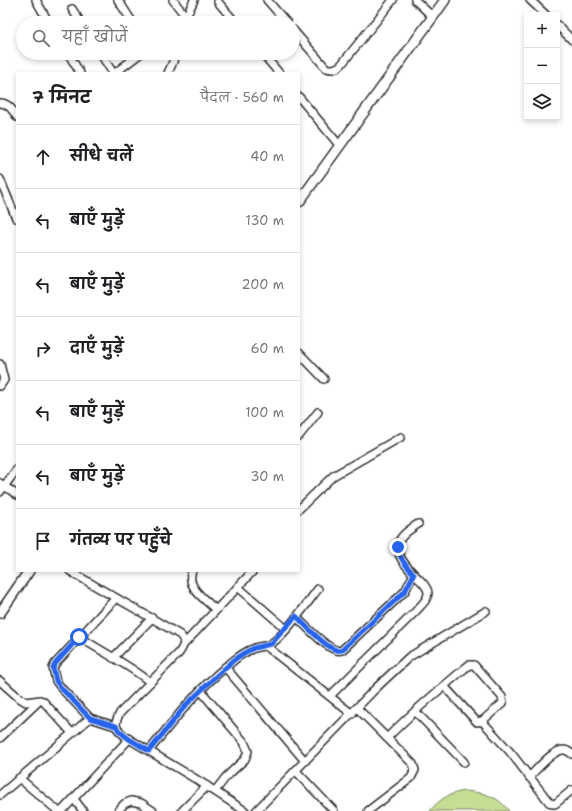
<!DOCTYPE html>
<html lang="hi">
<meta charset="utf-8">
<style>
body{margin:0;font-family:"Shantell Sans","Playpen Sans Deva",sans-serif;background:#f2f2f2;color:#202124}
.controls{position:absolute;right:12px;top:12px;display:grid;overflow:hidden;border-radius:0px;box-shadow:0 2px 6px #0003}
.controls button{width:36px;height:36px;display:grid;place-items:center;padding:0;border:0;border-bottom:1px solid #e0e0e0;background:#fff;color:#202124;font:20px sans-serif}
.stop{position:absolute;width:12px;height:12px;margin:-9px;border:3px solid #2563eb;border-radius:50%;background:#fff}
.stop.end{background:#2563eb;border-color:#fff;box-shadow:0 1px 4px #0008}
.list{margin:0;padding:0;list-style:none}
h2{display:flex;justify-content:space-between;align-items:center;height:52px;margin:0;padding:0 16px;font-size:17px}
h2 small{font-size:13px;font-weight:400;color:#757577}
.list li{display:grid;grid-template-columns:26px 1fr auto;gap:12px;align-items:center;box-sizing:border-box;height:64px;padding:0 16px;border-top:1px solid #e0e0e0}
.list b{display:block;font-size:15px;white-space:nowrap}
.list em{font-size:13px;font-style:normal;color:#757577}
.icon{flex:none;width:22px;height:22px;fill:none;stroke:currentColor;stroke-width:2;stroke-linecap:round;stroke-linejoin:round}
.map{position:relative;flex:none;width:572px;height:811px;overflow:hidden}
.search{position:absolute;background:#fff;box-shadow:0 2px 6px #0003;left:16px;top:16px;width:284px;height:44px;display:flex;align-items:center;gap:10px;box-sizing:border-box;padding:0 14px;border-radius:22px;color:#757577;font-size:15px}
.panel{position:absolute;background:#fff;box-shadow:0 2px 6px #0003;left:16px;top:72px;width:284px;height:500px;border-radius:0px}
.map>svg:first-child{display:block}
</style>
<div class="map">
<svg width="572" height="811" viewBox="0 0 572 811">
<rect width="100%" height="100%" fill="#fff"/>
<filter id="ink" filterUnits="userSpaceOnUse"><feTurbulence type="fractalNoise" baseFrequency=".025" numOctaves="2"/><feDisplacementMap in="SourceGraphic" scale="8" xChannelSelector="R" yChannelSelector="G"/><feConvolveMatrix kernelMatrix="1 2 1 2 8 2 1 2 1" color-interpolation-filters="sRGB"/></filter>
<g filter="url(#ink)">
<path fill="#c6de94" stroke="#788460" d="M465,791C484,793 497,795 509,811H430C439,799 450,793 465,791Z"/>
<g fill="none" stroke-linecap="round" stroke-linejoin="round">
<g stroke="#2b2b2b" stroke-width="10">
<g id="minor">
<polyline points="36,0 49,23"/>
<polyline points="118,0 133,23"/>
<polyline points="173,0 186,17"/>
<polyline points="267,0 287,23"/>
<polyline points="415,0 433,17"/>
<polyline points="530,0 546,15"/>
<polyline points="218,2 236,23"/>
<polyline points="72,9 81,23"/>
<polyline points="183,23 194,0"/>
<polyline points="557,25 572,40"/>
<path d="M293,30L326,68C333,70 336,69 341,65L393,0"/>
<polyline points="68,53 80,73"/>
<polyline points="100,53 113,73"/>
<polyline points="262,53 279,73"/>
<polyline points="115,73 141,53"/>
<polyline points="168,73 173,62 175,53"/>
<polyline points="299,97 340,146"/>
<path d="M0,103C9,103 13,111 17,117"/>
<polyline points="0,179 16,218"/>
<polyline points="299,353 324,379"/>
<polyline points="0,364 4,380 0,386"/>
<polyline points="299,436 318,412"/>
<polyline points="0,483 17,495"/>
<polyline points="0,492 17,469"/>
<polyline points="299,509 333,476 401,437"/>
<path d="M70,571C106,593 144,613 180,635C186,641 184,646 179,653L120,713C112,727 117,730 129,739L199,781L245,811"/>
<path d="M192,571C185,587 206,600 216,610"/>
<polyline points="238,587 286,629"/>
<path d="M296,617C305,625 325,647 336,650C339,651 339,651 342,650L400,596L405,591L414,574"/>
<path d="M79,637C103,652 129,665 150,682"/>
<polyline points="185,643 253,571"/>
<polyline points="266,646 352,714"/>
<polyline points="113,658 152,618"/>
<polyline points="225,667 305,761"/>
<polyline points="0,681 18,697 26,702 40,700 43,701 72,733"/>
<polyline points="201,691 244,742 248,751 245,759 226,777 215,791"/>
<path d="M330,696L416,611C420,606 428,600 428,593C428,588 423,583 420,580C410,570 390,553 401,538C405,532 412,528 418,524"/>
<polyline points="357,708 413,764 415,770 411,778 368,811"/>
<polyline points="415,711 464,762"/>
<polyline points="482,721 511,753 549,802 553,804 555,804 572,790"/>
<polyline points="115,726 90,718 62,689 56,681 53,668 55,664 116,598"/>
<polyline points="0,738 39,701"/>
<path d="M387,738C411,713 438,691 464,669L469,665H474L502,697L503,703L482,721L477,722L444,686"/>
<path d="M149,751C173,721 197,690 227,666C235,659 245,651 255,648C260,646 266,647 270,644C283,638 308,602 318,589"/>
<polyline points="296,771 334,811"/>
<path d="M529,777C537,770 553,749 564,750C567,750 569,752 572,754"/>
<polyline points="19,778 58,811"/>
<polyline points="0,795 90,718"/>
<polyline points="74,799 83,811"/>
<polyline points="62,811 129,739"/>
<polyline points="118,811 124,804 131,801 141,803 153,811"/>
<polyline points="182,811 207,786"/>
<polyline points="256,811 376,688 409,657 486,611"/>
</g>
</g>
<g stroke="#2b2b2b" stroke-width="12">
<g id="major">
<polyline points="299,202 445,0"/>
<polyline points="0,613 29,571"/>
</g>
</g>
<use href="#minor" stroke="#fff" stroke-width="7"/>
<use href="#major" stroke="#fff" stroke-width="9"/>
</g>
</g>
<g fill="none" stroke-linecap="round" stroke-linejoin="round" filter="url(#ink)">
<path stroke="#2563eb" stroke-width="5" d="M79,637L55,664L53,668L56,681L62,689L90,718L116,726L119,731L129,739L149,751L186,705L214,678L234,660L246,652L254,648L271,644L296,616C305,625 325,647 336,650C339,651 339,651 342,650L400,596L405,591L414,574C406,566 399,558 398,547"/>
</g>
</svg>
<div class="controls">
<button>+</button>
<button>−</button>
<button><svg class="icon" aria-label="layers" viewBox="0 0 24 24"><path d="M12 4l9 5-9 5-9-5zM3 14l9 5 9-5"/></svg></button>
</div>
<div class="stop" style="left:79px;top:637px"></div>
<div class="stop end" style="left:398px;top:547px"></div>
<div class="search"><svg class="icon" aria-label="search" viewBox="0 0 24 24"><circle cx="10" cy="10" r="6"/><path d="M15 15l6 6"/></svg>यहाँ खोजें</div>
<section class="panel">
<h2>7 मिनट<small>पैदल · 560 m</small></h2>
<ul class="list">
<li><svg class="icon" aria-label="ahead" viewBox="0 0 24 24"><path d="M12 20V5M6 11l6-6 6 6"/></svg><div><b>सीधे चलें</b></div><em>40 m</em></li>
<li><svg class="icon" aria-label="left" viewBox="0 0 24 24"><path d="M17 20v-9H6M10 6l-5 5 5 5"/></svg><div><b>बाएँ मुड़ें</b></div><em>130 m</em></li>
<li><svg class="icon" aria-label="left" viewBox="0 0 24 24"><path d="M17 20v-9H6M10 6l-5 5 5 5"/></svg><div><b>बाएँ मुड़ें</b></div><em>200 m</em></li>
<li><svg class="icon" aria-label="right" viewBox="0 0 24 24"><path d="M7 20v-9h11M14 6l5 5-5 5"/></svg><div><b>दाएँ मुड़ें</b></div><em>60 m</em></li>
<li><svg class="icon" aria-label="left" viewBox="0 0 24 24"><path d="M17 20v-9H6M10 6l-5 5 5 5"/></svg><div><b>बाएँ मुड़ें</b></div><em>100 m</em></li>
<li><svg class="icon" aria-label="left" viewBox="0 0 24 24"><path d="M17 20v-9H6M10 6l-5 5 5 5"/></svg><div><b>बाएँ मुड़ें</b></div><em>30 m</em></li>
<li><svg class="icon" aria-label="arrive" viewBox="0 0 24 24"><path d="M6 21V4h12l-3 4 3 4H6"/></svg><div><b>गंतव्य पर पहुँचे</b></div></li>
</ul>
</section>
</div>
